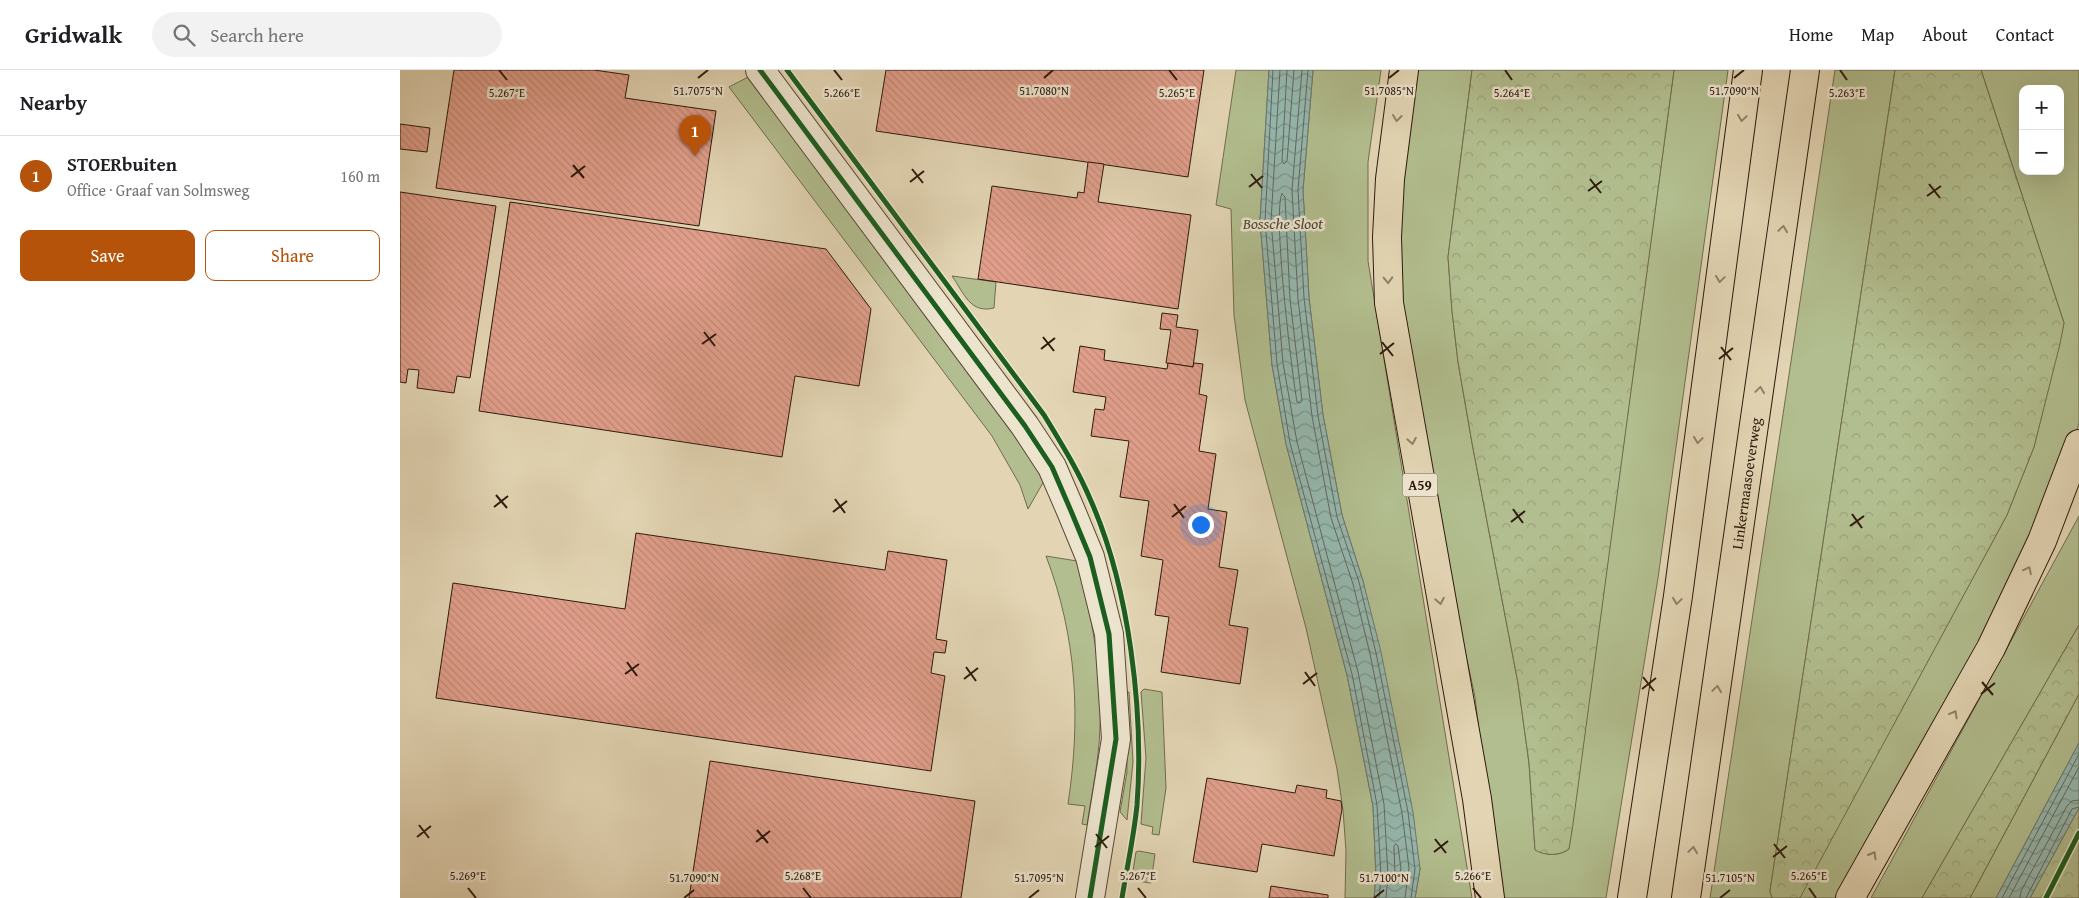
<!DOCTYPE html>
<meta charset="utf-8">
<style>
body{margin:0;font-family:"Gentium Book Plus",serif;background:#f2f2f2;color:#202124}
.controls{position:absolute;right:15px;top:15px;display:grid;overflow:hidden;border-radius:10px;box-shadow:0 5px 20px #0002}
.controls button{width:45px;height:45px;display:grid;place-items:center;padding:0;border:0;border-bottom:1px solid #e0e0e0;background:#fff;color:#202124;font:25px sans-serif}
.you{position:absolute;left:800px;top:454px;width:18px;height:18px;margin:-12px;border:4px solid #fff;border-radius:50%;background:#1a73e8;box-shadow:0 0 0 8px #1a73e833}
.badge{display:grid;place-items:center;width:32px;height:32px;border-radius:50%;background:#b45309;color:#fff;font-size:16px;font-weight:700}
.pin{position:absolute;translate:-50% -41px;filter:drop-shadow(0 1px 2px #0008)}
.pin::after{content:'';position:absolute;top:26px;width:18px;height:15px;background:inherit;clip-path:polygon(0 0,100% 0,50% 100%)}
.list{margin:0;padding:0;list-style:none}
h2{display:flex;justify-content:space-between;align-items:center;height:65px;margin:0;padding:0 20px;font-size:21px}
h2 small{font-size:16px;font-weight:400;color:#757577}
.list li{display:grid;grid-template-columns:32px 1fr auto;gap:15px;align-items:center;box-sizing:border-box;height:80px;padding:0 20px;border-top:1px solid #e0e0e0}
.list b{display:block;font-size:19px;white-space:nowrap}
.list p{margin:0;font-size:16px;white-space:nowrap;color:#757577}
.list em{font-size:16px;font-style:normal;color:#757577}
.actions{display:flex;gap:10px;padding:15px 20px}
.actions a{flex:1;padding:11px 0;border:1px solid #b45309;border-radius:10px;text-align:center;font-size:18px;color:#b45309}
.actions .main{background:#b45309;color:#fff}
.icon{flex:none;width:28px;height:28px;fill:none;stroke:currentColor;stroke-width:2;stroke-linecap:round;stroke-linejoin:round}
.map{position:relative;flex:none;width:1679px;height:828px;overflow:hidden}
header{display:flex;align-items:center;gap:30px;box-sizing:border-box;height:70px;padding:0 25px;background:#fff;border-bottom:1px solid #e0e0e0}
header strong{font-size:24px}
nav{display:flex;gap:28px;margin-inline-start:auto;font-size:18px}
.search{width:350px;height:45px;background:#f2f2f2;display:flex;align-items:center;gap:12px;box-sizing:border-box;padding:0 18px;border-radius:28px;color:#757577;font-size:19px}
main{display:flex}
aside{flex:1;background:#fff}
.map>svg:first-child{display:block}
</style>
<header>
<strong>Gridwalk</strong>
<div class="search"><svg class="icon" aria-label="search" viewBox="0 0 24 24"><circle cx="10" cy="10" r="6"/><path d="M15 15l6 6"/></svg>Search here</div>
<nav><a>Home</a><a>Map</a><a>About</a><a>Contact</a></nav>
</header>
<main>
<aside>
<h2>Nearby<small></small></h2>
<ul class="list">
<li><span class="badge">1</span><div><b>STOERbuiten</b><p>Office · Graaf van Solmsweg</p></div><em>160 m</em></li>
</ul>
<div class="actions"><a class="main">Save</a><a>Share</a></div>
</aside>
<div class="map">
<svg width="1679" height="828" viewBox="0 0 1679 828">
<defs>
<pattern id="forest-crowns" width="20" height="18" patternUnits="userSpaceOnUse" patternTransform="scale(1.25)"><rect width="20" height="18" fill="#b2be8f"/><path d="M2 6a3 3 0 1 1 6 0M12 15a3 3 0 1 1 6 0" fill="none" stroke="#99a37a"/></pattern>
<pattern id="water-waves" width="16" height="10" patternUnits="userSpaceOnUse" patternTransform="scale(1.25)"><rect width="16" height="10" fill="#95b8af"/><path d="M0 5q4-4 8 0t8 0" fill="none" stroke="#7a958d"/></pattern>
<pattern id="building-back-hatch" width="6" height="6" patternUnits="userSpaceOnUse" patternTransform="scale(1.25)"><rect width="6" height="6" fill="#e19f8b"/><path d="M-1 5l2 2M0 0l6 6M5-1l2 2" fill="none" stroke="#c18877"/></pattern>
</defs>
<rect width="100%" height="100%" fill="#e3d5b4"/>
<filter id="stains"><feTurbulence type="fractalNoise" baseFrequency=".004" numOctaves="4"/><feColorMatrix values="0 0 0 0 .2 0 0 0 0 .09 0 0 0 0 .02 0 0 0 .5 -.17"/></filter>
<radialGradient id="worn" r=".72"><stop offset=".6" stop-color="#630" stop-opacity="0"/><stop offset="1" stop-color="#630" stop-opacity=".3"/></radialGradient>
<g fill="#b2be8f" stroke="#706c4e" fill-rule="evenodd">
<polygon points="836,0 869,0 860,151 872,295 886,374 947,605 973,736 976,807 974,828 945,828 946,781 943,740 937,699 906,558 845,330 834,245 831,139 816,135"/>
<polygon points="913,0 981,0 968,92 968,191 1072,828 1015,828 1020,799 963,511 942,445 923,345 909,228 903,120"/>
<path d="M1010,0H1072L1048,187L1052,241L1058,292L1072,373L1118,613L1129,693L1135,779C1145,786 1160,786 1169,779L1274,0H1328L1258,508L1206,828H1099L1075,627L1050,511L999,219L996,152Z"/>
<polygon points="1435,0 1495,0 1370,821 1372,828 1310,828"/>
<path d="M1581,0H1679V353L1671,384L1574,593L1439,828H1399L1607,445L1634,377L1664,253ZM1623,19H1660V101H1623Z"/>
<polygon points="350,6 629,385 644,411 628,439 620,415 592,366 329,17"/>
<path d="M552,206L596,212L594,238C570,244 564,223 552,206Z"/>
<polygon points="1679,446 1679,555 1522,828 1471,828"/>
<path d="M646,486L677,491C691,545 703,600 700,657C699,690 692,722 687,755L682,754L685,736L668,734C681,648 677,567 646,486Z"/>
<polygon points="744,619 762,622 766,718 759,765 752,764 753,757 741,754 746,688 741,622"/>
<polygon points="726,622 729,622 733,692 727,750 720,742 727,702"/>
<polygon points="1679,624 1679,673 1596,828 1570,828"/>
<polygon points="739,781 755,784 751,813 737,811 732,807 736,782"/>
</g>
<g fill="url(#forest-crowns)" stroke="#706c4e">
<path d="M1072,0H1274L1173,754L1169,779C1160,786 1145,786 1135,780L1129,693L1118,613L1072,373L1058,292L1052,241L1048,187Z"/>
<polygon points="1495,0 1581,0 1664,253 1660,274 1634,377 1607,445 1401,826 1399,828 1372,828 1370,821"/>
<polygon points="1679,555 1679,624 1570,828 1522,828"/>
<polygon points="1679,738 1679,828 1630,828"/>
</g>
<g fill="url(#water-waves)" stroke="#6b786e">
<polygon points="869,0 913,0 903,120 909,228 923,345 942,445 963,511 981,582 1013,742 1020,799 1015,828 974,828 976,807 973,736 947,605 886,374 872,295 860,151"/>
<polygon points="1679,673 1679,738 1630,828 1596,828"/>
</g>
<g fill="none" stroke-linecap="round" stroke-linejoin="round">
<g stroke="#61685e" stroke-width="1">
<polyline points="873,0 865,151 877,294 890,373 952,604 977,735 981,806 979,828"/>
<polyline points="880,0 871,151 883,293 897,372 958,602 984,734 988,806 986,828"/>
<polyline points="887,0 882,91 884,94 887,91 894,0"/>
<polyline points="902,0 892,120 898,229 912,346 931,448 953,514 970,584 1002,743 1009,798 1005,828"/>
<polyline points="908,0 898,120 904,228 918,346 937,447 959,512 976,583 1008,742 1015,799 1011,828"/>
<path d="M882,124L885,127L890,229L902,331L900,333L897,332C892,304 872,140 882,124Z"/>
<polygon points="996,774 998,776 1001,799 998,808 995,806 994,777"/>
<polyline points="1602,828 1679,684"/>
<polyline points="1609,828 1679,697"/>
<polyline points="1620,828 1621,821 1667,736 1672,731 1679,730"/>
<polyline points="1626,828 1672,739 1679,737"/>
</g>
</g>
<g fill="url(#building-back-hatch)" stroke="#2d190d">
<polygon points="54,0 194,0 229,5 225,28 316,41 299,156 36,118"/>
<polygon points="486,0 804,0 788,107 476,61"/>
<polygon points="0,54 30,58 27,82 0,79"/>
<polygon points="688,92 704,94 698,132 791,145 778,239 578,209 592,116 677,128 678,122 684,123"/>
<polygon points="0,122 96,136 70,308 57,306 54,323 17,318 19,300 8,299 6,313 0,312"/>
<polygon points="110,132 426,179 471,239 459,316 395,306 382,387 79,341"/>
<polygon points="762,243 778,245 776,257 798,260 793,297 766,293 771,260 760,259"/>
<polygon points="680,276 705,280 704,290 767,299 768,293 793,297 794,293 803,294 799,324 807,326 799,381 816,384 808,439 827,442 819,497 838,500 829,555 848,558 840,614 761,602 769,547 755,545 763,490 741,486 749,431 720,427 729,371 691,366 695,339 704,340 706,327 673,322"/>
<polygon points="236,463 485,500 488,481 547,490 536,569 547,571 545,583 534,582 531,603 545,606 531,701 36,628 53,513 225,539"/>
<polygon points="310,691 575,731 561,828 289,828"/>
<polygon points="807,708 895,723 897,715 927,720 926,728 941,731 942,739 934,786 862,774 857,802 793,792"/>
<polygon points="871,816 928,825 928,828 869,828"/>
</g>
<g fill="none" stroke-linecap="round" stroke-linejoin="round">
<g stroke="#5a4837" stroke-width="30">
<polyline id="minor" points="360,0 625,356 652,397 671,441 690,487 709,564 716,669 690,828"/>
</g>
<g stroke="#2d190d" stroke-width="30">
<g id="motorway">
<polyline points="1004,0 990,109 987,167 989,233 1077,729 1090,828"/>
<polyline points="1232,828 1278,526 1348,0"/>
<path id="s1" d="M1286,828L1405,0"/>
<polyline points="1450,828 1591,578 1642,471 1679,374"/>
</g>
</g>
<use href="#minor" stroke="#ede4ce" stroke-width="28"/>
<use href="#motorway" stroke="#e3d5b4" stroke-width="28"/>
<g stroke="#ede4ce" stroke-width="8">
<g id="cycleway">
<polyline points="360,0 625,356 652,397 671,441 690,487 709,564 716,669 690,828"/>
<path d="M387,0L644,345C661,373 678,400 691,431C729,517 744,641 737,735C734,766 727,797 722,828"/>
<polyline points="1646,828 1679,763"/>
</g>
</g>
<use href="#cycleway" stroke="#1b5e20" stroke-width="5"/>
</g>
<defs><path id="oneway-chevron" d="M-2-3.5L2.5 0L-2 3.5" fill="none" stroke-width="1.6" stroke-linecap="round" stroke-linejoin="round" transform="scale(1.25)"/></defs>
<g stroke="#918069">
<use href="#oneway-chevron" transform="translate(997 48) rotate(97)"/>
<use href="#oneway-chevron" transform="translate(1342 48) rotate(98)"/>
<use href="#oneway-chevron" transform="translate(1383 159) rotate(-82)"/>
<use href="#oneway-chevron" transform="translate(1320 209) rotate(98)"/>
<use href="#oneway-chevron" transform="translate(988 210) rotate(88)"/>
<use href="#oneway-chevron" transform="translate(1360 320) rotate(-82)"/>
<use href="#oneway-chevron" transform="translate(1298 370) rotate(98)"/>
<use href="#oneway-chevron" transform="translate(1012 371) rotate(80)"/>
<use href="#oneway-chevron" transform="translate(1628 500) rotate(-64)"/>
<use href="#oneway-chevron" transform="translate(1040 531) rotate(80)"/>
<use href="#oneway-chevron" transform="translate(1277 531) rotate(98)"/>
<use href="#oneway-chevron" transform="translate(1317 619) rotate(-82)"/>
<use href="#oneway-chevron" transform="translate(1554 644) rotate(-61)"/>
<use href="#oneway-chevron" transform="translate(1293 780) rotate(-82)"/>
<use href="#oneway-chevron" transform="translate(1473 785) rotate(-60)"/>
</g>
<path fill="none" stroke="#2d190d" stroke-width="2" d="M99,0L107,10M434,0L442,10M769,0L777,10M1105,0L1112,10M1440,0L1447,10M298,8L308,0M644,8L653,0M989,8L999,0M1334,8L1344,0M173,95L184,108M512,99L523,113M851,104L862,118M171,107L185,96M1190,109L1201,123M510,112L524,101M1529,114L1540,128M849,117L863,106M1188,121L1202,111M1527,126L1541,116M304,262L315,276M643,267L654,281M982,272L993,286M302,274L316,264M1321,277L1331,290M641,279L655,268M980,284L994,273M1319,289L1333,278M96,425L107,438M435,429L445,443M774,434L784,448M94,437L108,426M1113,439L1123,453M433,442L447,431M1452,444L1462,458M772,447L786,436M1111,452L1125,441M1450,456L1464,446M227,592L237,606M566,597L576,611M905,602L915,616M225,604L239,594M1243,607L1254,621M564,609L578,598M1582,612L1593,625M903,614L917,603M1242,619L1256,608M1581,624L1595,613M19,755L29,768M357,760L368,773M696,764L707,778M17,767L31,756M1035,769L1046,783M356,772L370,761M1374,774L1385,788M695,777L709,766M1034,782L1048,771M1373,787L1387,776M68,818L76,828M403,818L411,828M738,818L746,828M1073,818L1081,828M1409,818L1416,828M284,828L294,820M629,828L639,820M974,828L984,820M1320,828L1330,820"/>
<g text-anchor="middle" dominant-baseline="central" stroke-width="5" stroke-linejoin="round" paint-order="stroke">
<rect fill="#ede4ce" stroke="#675647" stroke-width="1" x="1002.5" y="403.5" width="35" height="23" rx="4"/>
<g font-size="14" font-weight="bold" fill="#2d190d">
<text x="1020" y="415">A59</text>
</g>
<g font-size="15" fill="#2d190d" stroke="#ede4ce">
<text stroke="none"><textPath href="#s1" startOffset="419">Linkermaasoeverweg</textPath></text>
</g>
<g font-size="16" font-style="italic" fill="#4c493e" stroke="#ede4ce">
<text x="883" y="153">Bossche Sloot</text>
</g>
</g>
<g font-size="12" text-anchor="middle" fill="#2d190d" stroke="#ede4ce" stroke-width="5" stroke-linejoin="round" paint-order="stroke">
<text x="298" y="25">51.7075°N</text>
<text x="644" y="25">51.7080°N</text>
<text x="989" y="25">51.7085°N</text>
<text x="1334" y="25">51.7090°N</text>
<text x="107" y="27">5.267°E</text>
<text x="442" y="27">5.266°E</text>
<text x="1112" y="27">5.264°E</text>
<text x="1447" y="27">5.263°E</text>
<text x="777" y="27">5.265°E</text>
<text x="68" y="810">5.269°E</text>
<text x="403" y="810">5.268°E</text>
<text x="738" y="810">5.267°E</text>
<text x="1073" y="810">5.266°E</text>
<text x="1409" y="810">5.265°E</text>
<text x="294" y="812">51.7090°N</text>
<text x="639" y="812">51.7095°N</text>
<text x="984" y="812">51.7100°N</text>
<text x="1330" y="812">51.7105°N</text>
</g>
<rect width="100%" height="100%" filter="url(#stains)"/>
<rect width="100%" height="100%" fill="url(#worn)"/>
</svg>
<div class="controls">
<button>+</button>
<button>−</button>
</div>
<div class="you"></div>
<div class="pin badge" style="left:295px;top:86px">1</div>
</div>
</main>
